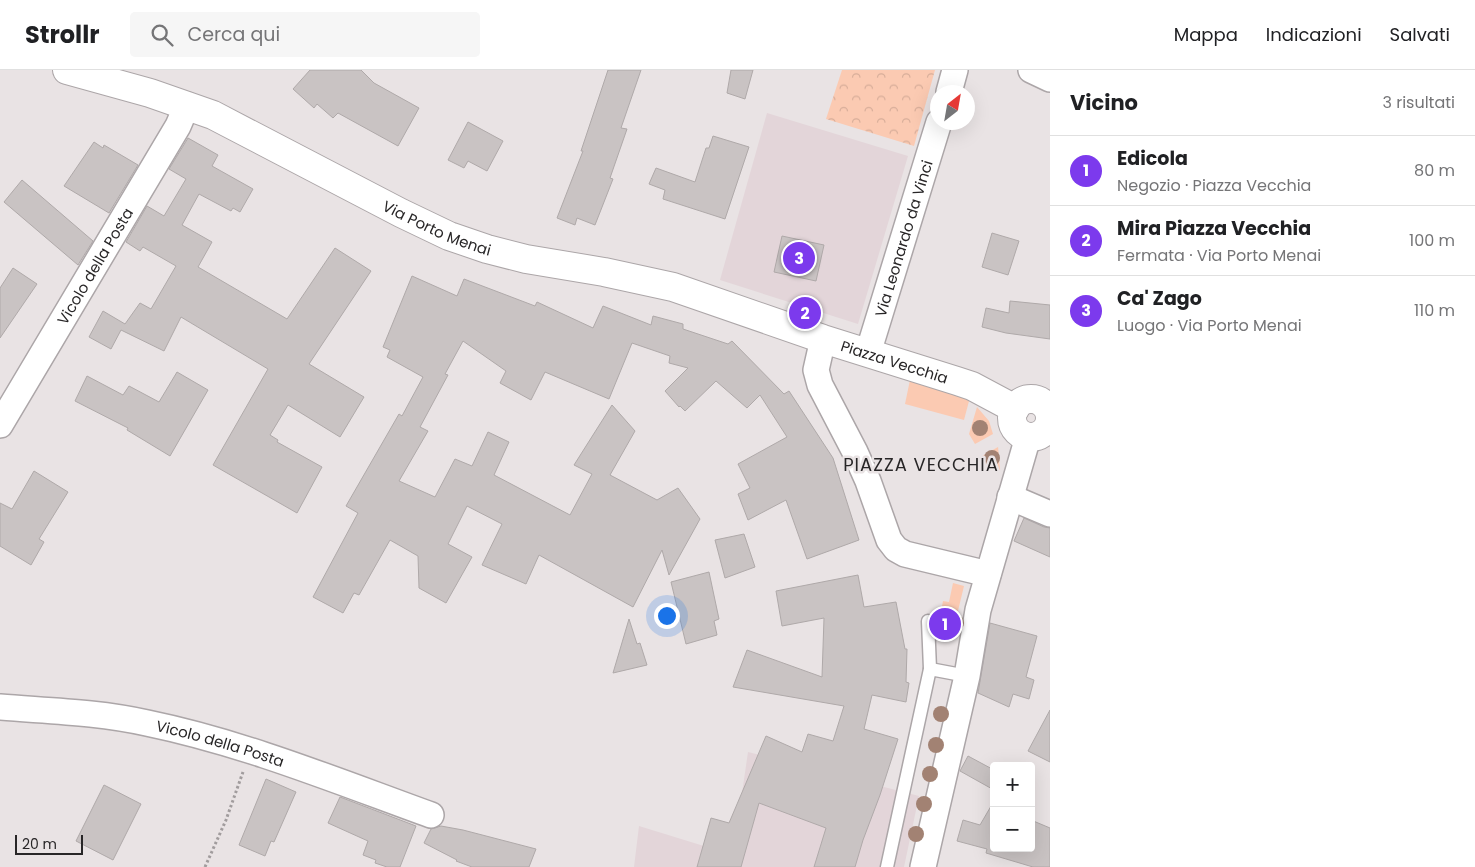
<!DOCTYPE html>
<html lang="it">
<meta charset="utf-8">
<style>
body{margin:0;font-family:Poppins,sans-serif;background:#f6f6f6;color:#202124}
.controls{position:absolute;right:15px;bottom:15px;display:grid;overflow:hidden;border-radius:5px;box-shadow:0 5px 20px #0002}
.controls button{width:45px;height:45px;display:grid;place-items:center;padding:0;border:0;border-bottom:1px solid #e0e0e0;background:#fff;color:#202124;font:25px sans-serif}
.compass{position:absolute;left:930px;top:15px;width:45px;height:45px;border-radius:50%;background:#fff;box-shadow:0 5px 20px #0002;rotate:31deg}
.scale{position:absolute;left:15px;bottom:12px;width:68px;box-sizing:border-box;padding-left:5px;border:2px solid #282627;border-top:0;font-size:14px;line-height:18px;white-space:nowrap;color:#282627;-webkit-text-stroke:4px #e9e3e4;paint-order:stroke}
.you{position:absolute;left:666px;top:545px;width:18px;height:18px;margin:-12px;border:4px solid #fff;border-radius:50%;background:#1a73e8;box-shadow:0 0 0 8px #1a73e833}
.badge{display:grid;place-items:center;width:32px;height:32px;border-radius:50%;background:#7c3aed;color:#fff;font-size:16px;font-weight:700}
.pin{position:absolute;translate:-50% -50%;border:2px solid #fff;box-shadow:0 1px 5px #0006}
.list{margin:0;padding:0;list-style:none}
h2{display:flex;justify-content:space-between;align-items:center;height:65px;margin:0;padding:0 20px;font-size:21px}
h2 small{font-size:16px;font-weight:400;color:#757577}
.list li{display:grid;grid-template-columns:32px 1fr auto;gap:15px;align-items:center;box-sizing:border-box;height:70px;padding:0 20px;border-top:1px solid #e0e0e0}
.list b{display:block;font-size:19px;white-space:nowrap}
.list p{margin:0;font-size:16px;white-space:nowrap;color:#757577}
.list em{font-size:16px;font-style:normal;color:#757577}
.icon{flex:none;width:28px;height:28px;fill:none;stroke:currentColor;stroke-width:2;stroke-linecap:round;stroke-linejoin:round}
.map{position:relative;flex:none;width:1050px;height:797px;overflow:hidden}
header{display:flex;align-items:center;gap:30px;box-sizing:border-box;height:70px;padding:0 25px;background:#fff;border-bottom:1px solid #e0e0e0}
header strong{font-size:24px}
nav{display:flex;gap:28px;margin-inline-start:auto;font-size:18px}
.search{width:350px;height:45px;background:#f6f6f6;display:flex;align-items:center;gap:12px;box-sizing:border-box;padding:0 18px;border-radius:5px;color:#757577;font-size:19px}
main{display:flex}
aside{flex:1;background:#fff}
.map>svg:first-child{display:block}
</style>
<header>
<strong>Strollr</strong>
<div class="search"><svg class="icon" aria-label="search" viewBox="0 0 24 24"><circle cx="10" cy="10" r="6"/><path d="M15 15l6 6"/></svg>Cerca qui</div>
<nav><a>Mappa</a><a>Indicazioni</a><a>Salvati</a></nav>
</header>
<main>
<div class="map">
<svg width="1050" height="797" viewBox="0 0 1050 797">
<defs>
<pattern id="forest-crowns" width="20" height="18" patternUnits="userSpaceOnUse" patternTransform="scale(1.25)"><rect width="20" height="18" fill="#fbcab2"/><path d="M2 6a3 3 0 1 1 6 0M12 15a3 3 0 1 1 6 0" fill="none" stroke="#d7ad99"/></pattern>
</defs>
<rect width="100%" height="100%" fill="#e9e3e4"/>
<g fill="#e3d5d9">
<polygon points="767,43 908,86 858,254 720,210"/>
<polygon points="748,682 919,726 904,797 634,797 639,756 733,785"/>
</g>
<g fill="#fbcab2">
<polygon points="910,310 956,324 969,331 964,350 905,334"/>
<polygon points="977,337 989,351 993,364 975,374 969,364"/>
<polygon points="998,376 1000,400 975,390 998,377"/>
<polygon points="953,513 964,516 957,545 941,541 943,531 949,532"/>
</g>
<polygon fill="url(#forest-crowns)" points="842,0 935,0 914,76 826,49"/>
<g fill="#c9c3c3" stroke="#afa9a9">
<polygon points="310,0 361,0 374,13 419,38 398,76 338,43 333,48 317,34 314,38 293,19"/>
<polygon points="608,0 641,0 621,58 627,59 610,108 613,109 595,155 577,148 575,155 557,148 583,81 581,81"/>
<polygon points="731,0 753,0 745,29 727,23"/>
<polygon points="468,52 503,71 487,101 468,91 464,98 448,90"/>
<polygon points="713,66 749,77 725,149 663,129 665,120 649,114 656,98 695,112 706,78 709,78"/>
<polygon points="188,68 218,85 212,96 253,119 240,142 233,138 231,141 199,124 182,155 212,172 198,197 287,249 335,178 371,201 309,294 364,327 340,367 288,335 270,365 278,370 277,372 322,397 297,443 213,395 268,299 181,247 164,281 121,260 111,279 89,267 103,241 125,254 140,233 151,239 176,196 143,177 140,181 126,172 147,136 164,146 186,109 169,99"/>
<polygon points="94,72 103,78 104,75 138,95 109,143 64,116"/>
<polygon points="22,110 93,171 78,195 4,132"/>
<polygon points="992,163 1019,171 1008,205 982,197"/>
<polygon points="782,166 824,175 816,211 774,202"/>
<polygon points="13,198 37,214 0,268 0,218"/>
<polygon points="412,206 457,226 464,209 535,236 537,232 593,258 603,236 651,255 653,246 683,254 683,259 728,274 732,271 784,324 789,321 833,388 859,470 807,489 786,430 748,450 738,424 750,418 738,394 787,367 760,325 747,338 716,311 685,341 680,336 679,337 665,321 688,298 669,293 670,286 632,273 609,329 545,302 531,330 500,313 506,301 463,271 445,304 448,305 420,357 428,361 399,411 435,427 455,389 472,396 488,362 509,372 494,405 570,445 592,404 574,395 612,335 635,361 610,405 657,430 678,418 700,449 669,505 662,480 633,537 539,485 526,514 482,495 502,454 467,436 448,474 472,487 446,533 419,518 418,486 390,470 359,525 354,523 343,543 313,527 358,443 346,436 399,344 402,346 423,307 387,287 390,280 383,277"/>
<polygon points="1010,231 1050,235 1050,269 1006,263 982,257 986,238 1009,243"/>
<polygon points="177,302 208,320 170,386 127,360 128,358 75,331 87,306 123,325 129,316 159,332"/>
<polygon points="34,401 68,422 39,469 44,472 31,495 0,476 0,433 12,439"/>
<polygon points="1024,448 1044,457 1050,458 1050,487 1014,471"/>
<polygon points="744,464 755,497 725,508 715,470"/>
<polygon points="709,502 719,549 714,551 717,565 686,574 671,512"/>
<polygon points="858,505 864,537 896,532 905,579 907,579 906,612 909,613 906,632 872,625 864,659 898,669 880,725 863,770 855,797 814,797 826,758 759,733 741,797 697,797 711,748 729,753 766,666 802,682 808,664 833,671 844,636 733,617 747,580 822,607 824,548 782,556 776,521"/>
<polygon points="629,549 637,574 640,573 647,595 613,603"/>
<polygon points="990,553 1037,566 1026,607 1034,610 1029,629 1013,624 1009,637 978,623"/>
<polygon points="1050,640 1050,692 1028,681"/>
<polygon points="968,686 994,700 994,720 960,701"/>
<polygon points="266,709 296,722 274,772 271,771 265,786 239,775"/>
<polygon points="104,715 141,734 113,790 76,771"/>
<polygon points="340,727 416,756 400,797 387,797 375,793 376,790 363,785 368,771 328,753"/>
<polygon points="994,731 994,778 1031,778 1031,750 1050,758 1050,797 1033,797 986,783 987,779 957,771 963,750 980,755"/>
<polygon points="441,756 463,760 536,779 529,797 472,797 456,791 457,790 424,773 431,759"/>
</g>
<g fill="none" stroke-linecap="round" stroke-linejoin="round">
<g stroke="#aca6a8" stroke-width="15">
<g id="service">
<polyline points="928,551 930,599"/>
<polyline points="887,797 930,599 967,606"/>
</g>
</g>
<g stroke="#aca6a8" stroke-width="28">
<g id="minor">
<polyline points="1031,0 1050,9"/>
<polyline points="949,22 955,0"/>
<polyline points="823,269 816,300 820,315 855,382 868,411 889,470 896,479 905,484 988,504"/>
<path id="s1" d="M868,283L939,52"/>
<path id="s2" d="M0,355L178,56L187,35"/>
<polyline points="1010,427 1050,444"/>
<path id="s3" d="M0,637C49,641 98,642 147,653C244,673 337,711 431,745"/>
<polyline points="923,797 967,606 978,540 1028,367"/>
</g>
</g>
<g stroke="#aca6a8" stroke-width="30">
<g id="tertiary">
<path id="s4" d="M67,0L150,23L213,45L401,143L449,166L487,179L526,189L604,202L673,217L823,269L957,311L972,316L1015,339"/>
<circle cx="1031" cy="348" r="19"/>
</g>
</g>
<polyline stroke="#a19c9d" stroke-width="3" stroke-dasharray="2.5 2.5" stroke-linecap="butt" points="205,797 226,750 243,702"/>
<use href="#service" stroke="#fff" stroke-width="12"/>
<use href="#minor" stroke="#fff" stroke-width="25"/>
<use href="#tertiary" stroke="#fff" stroke-width="28"/>
</g>
<g fill="#a28273">
<circle cx="980" cy="358" r="8"/>
<circle cx="992" cy="388" r="8"/>
<circle cx="956" cy="553" r="8"/>
<circle cx="941" cy="644" r="8"/>
<circle cx="936" cy="675" r="8"/>
<circle cx="930" cy="704" r="8"/>
<circle cx="924" cy="734" r="8"/>
<circle cx="916" cy="764" r="8"/>
</g>
<g text-anchor="middle" dominant-baseline="central" stroke-width="5" stroke-linejoin="round" paint-order="stroke">
<g font-size="15" fill="#282627" stroke="#e9e3e4">
<text stroke="none"><textPath href="#s4" startOffset="404">Via Porto Menai</textPath></text>
<text stroke="none"><textPath href="#s1" startOffset="120">Via Leonardo da Vinci</textPath></text>
<text stroke="none"><textPath href="#s2" startOffset="185">Vicolo della Posta</textPath></text>
<text stroke="none"><textPath href="#s4" startOffset="882">Piazza Vecchia</textPath></text>
<text stroke="none"><textPath href="#s3" startOffset="224">Vicolo della Posta</textPath></text>
</g>
<g font-size="18" letter-spacing="1" fill="#282627" stroke="#e9e3e4">
<text x="921" y="394">PIAZZA VECCHIA</text>
</g>
</g>
</svg>
<div class="controls">
<button>+</button>
<button>−</button>
</div>
<svg class="compass" viewBox="-18 -18 36 36"><path d="M0-13l5 13h-10z" fill="#e53935"/><path d="M0 13l5-13h-10z" fill="#757577"/></svg>
<div class="scale">20 m</div>
<div class="you"></div>
<div class="pin badge" style="left:945px;top:554px">1</div>
<div class="pin badge" style="left:805px;top:243px">2</div>
<div class="pin badge" style="left:799px;top:188px">3</div>
</div>
<aside>
<h2>Vicino<small>3 risultati</small></h2>
<ul class="list">
<li><span class="badge">1</span><div><b>Edicola</b><p>Negozio · Piazza Vecchia</p></div><em>80 m</em></li>
<li><span class="badge">2</span><div><b>Mira Piazza Vecchia</b><p>Fermata · Via Porto Menai</p></div><em>100 m</em></li>
<li><span class="badge">3</span><div><b>Ca' Zago</b><p>Luogo · Via Porto Menai</p></div><em>110 m</em></li>
</ul>
</aside>
</main>
